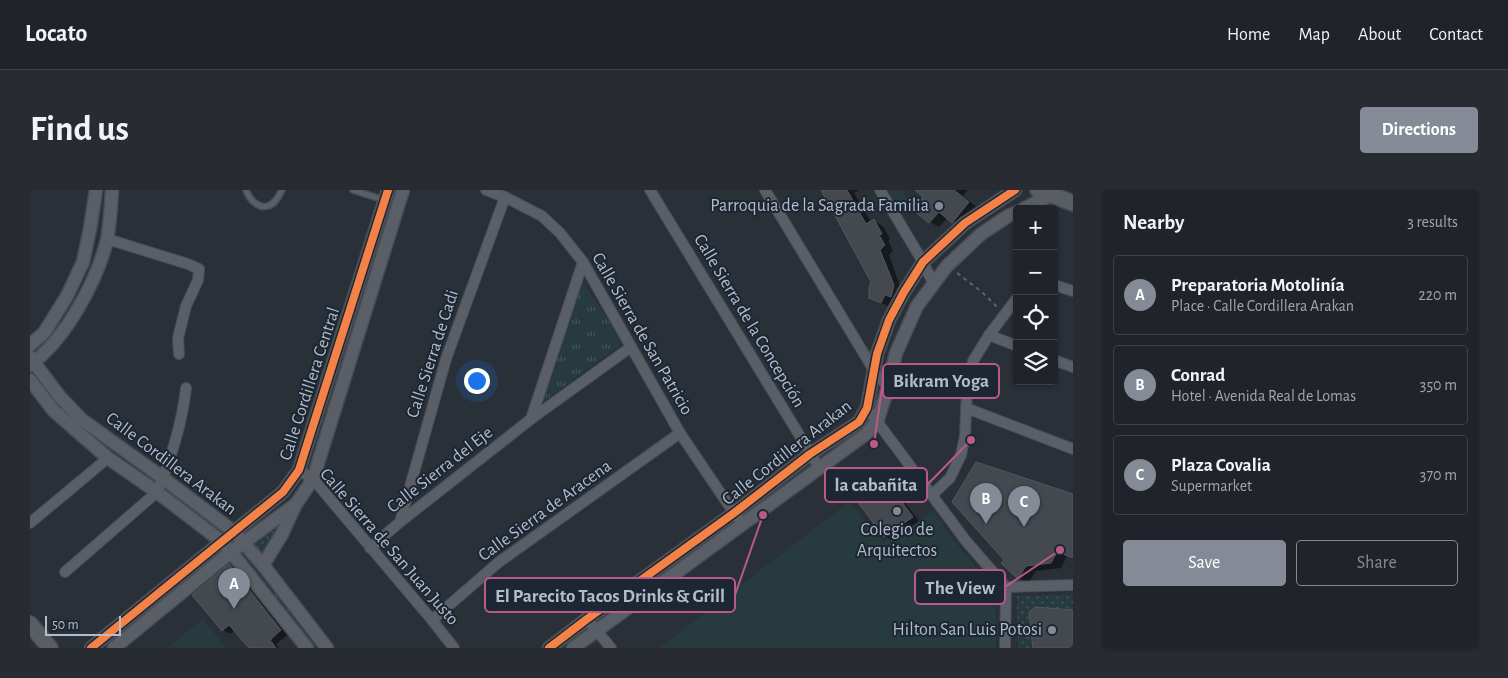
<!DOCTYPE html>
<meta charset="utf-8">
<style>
body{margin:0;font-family:"Alegreya Sans",sans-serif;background:#282c32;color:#f1f3f6}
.controls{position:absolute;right:15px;top:15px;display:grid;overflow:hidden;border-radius:5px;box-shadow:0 1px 4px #0004}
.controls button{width:45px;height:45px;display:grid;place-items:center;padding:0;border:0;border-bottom:1px solid #3d4147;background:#20242a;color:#f1f3f6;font:25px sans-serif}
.scale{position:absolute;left:15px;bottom:12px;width:76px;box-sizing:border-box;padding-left:5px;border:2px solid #b4bcc9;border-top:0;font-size:14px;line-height:18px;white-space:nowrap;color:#b4bcc9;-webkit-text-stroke:4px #1d2633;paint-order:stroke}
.you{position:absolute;left:446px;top:190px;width:18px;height:18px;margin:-12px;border:4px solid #fff;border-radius:50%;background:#1a73e8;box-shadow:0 0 0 8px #1a73e833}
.badge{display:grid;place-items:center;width:32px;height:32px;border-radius:50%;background:#848b96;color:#fff;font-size:16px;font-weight:700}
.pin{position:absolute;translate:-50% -41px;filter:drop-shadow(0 1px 2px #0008)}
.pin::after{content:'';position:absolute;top:26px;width:18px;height:15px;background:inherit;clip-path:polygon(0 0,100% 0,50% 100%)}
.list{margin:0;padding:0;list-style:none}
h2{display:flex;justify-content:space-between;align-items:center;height:65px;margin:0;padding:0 20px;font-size:21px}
h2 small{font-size:16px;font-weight:400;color:#a2a4a8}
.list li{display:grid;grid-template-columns:32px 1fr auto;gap:15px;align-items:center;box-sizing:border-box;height:80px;margin:0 10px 10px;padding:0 10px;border:1px solid #3d4147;border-radius:5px}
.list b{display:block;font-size:19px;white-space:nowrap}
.list p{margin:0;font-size:16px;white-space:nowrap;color:#a2a4a8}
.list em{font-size:16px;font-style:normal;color:#a2a4a8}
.actions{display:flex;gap:10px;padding:15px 20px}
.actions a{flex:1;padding:11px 0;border:1px solid #848b96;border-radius:5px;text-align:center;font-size:18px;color:#848b96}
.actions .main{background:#848b96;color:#fff}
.icon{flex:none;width:28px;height:28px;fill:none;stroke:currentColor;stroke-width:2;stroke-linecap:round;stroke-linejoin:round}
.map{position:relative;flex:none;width:1043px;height:458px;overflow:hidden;border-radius:5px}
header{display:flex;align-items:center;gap:30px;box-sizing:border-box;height:70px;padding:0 25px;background:#20242a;border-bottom:1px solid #3d4147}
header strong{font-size:24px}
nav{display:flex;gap:28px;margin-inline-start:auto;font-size:18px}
.intro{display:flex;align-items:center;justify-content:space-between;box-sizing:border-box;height:120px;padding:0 30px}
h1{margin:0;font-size:35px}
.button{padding:12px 22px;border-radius:5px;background:#848b96;color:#fff;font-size:18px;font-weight:700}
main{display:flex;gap:30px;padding:0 30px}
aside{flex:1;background:#20242a;border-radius:5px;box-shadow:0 1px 4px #0004}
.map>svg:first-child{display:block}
</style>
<header>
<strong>Locato</strong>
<nav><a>Home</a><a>Map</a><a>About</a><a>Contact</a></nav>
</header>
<div class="intro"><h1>Find us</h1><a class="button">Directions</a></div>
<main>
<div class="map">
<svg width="1043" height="458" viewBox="0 0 1043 458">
<defs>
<pattern id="park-tufts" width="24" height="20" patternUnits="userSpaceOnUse" patternTransform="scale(1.25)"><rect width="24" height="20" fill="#273a3e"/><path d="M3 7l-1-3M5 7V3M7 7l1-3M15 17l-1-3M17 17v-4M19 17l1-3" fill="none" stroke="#445559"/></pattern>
<pattern id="garden-dots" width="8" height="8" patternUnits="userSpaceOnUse" patternTransform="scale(1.25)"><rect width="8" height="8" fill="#273a3e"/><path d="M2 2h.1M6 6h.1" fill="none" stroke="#445559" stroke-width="1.8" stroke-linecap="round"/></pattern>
</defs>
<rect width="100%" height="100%" fill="#2a3038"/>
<g fill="#273a3e">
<polygon points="858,0 872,0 878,12 870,20"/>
<polygon points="819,312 853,352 904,321 923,349 966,400 966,458 629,458"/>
<polygon points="173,429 196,458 137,458"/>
</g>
<g fill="url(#park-tufts)">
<polygon points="552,90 593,153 514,211"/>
<polygon points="833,230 839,238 539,458 523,458"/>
<polygon points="214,356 294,458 280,458 206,362"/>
</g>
<g fill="url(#garden-dots)">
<polygon points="266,314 233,375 214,353"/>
<polygon points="1043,404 1043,420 1005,417 999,423 1003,458 988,458 987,406"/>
</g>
<g fill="#0007">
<polygon points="793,0 829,0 824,3 841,32 844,31 853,36 860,49 858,50 863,61 859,65 872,102 860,117 849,112 843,92"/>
<polygon points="887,0 938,0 933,6 948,18 932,37 918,27 909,37 900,32 885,20 895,7"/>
<polygon points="946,273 1043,305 1043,369 1037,366 1031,378 1006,381 998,393 989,388 976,370"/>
<polygon points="852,295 860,299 865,306 873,310 889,331 862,350 854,346 856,315"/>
<polygon points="199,376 206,380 258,445 246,454 249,458 220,458 205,440 200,444 193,440"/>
</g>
<g fill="#444950" stroke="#52575f">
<polygon points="791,0 817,0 836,34 844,29 852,44 849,45 855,55 850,60 864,95 861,107 855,105 851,113 839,108 839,98 841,92"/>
<polygon points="885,0 924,0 939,12 922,33 909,22 899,33 883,20 893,7"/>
<polygon points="946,272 1043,304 1043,368 1027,362 1021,373 996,376 988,389 971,373 974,370 922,312"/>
<polygon points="852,293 862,306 866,304 883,327 854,347 826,310 832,305 853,312 844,299"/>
<polygon points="199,374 251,440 240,450 246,458 219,458 199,435 192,441 162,405"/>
<polygon points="1005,417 1043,420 1043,458 1003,458 999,422"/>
</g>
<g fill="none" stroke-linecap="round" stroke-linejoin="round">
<g stroke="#484c53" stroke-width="8">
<g id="service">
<path d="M216,0C219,9 228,19 238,16C245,14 249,6 252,0"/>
<polyline points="323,0 354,10"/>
</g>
</g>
<g stroke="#484c53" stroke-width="12">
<g id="minor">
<polyline points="456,0 475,7 512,26 530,43 553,72 650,243 704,323 713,334"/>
<polyline points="620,0 790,279"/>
<polyline points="735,0 845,182 858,197"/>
<polyline points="850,0 893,72 903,93"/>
<polyline points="77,49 158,74 169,79 168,90 156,116 148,148 149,164"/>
<polyline points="1024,95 1043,101"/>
<polyline points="959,145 987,156"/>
<polyline points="1024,170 1043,177"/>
<polyline points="837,218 936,351 976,397"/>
<polyline points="936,218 1043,259"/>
<polyline points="501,229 553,72"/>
<polyline points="269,280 283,289 402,430 424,458"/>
<polyline points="902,305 920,288 931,265 935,246 937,199 943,171 959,145 987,108"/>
<polyline points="370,332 416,169 475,7"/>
<polyline points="0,333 78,268"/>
<polyline points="340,358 370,332 501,229 601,157"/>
<path d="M35,382L127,302C141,269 152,233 156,198"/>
<polyline points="976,397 1043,395"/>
<polyline points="557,429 581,458"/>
<polyline points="402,430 469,372 650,243"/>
<polyline points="975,458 976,397"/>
</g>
</g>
<g stroke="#484c53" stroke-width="15">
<g id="tertiary">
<polyline points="993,19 1022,5"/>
<polyline points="0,155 14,143 37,106 53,72 60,39 66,0"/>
<polyline points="0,167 30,207 51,229 133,288 204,342 233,375 297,458"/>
<path d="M0,175C35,150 67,91 77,50C80,34 81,16 82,0"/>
<polyline points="0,190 23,220 48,242 78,268 127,302 191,351 201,362 277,458"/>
<polyline points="233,375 252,344 265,316"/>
<polyline points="61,458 253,302 269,280 358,0"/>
<polyline points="84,458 201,362 266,314 283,289 373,0"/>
<polyline points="519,458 557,429 704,323 780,264 829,232 837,218 847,164 859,130 874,102 893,72 935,33 985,0"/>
<polyline points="543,458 836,244 847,232 856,204 866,163 887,116 917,76 951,44 978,26 987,22"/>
</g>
</g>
<g stroke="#484c53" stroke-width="18">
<g id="secondary">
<polyline points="1008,0 1043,13"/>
<polyline points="0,434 20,458"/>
</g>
</g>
<polyline stroke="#5d636a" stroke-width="2" stroke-dasharray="4 4" stroke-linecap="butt" points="927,83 952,102 967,117"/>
<use href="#service" stroke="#5a5e66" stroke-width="5"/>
<use href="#minor" stroke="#5a5e66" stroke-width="10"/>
<use href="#tertiary" stroke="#5a5e66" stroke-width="12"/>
<use href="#secondary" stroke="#595d64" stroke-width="15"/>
<g stroke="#1d2633" stroke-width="11">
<g id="cycleway">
<polyline points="61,458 253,302 269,280 358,0"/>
<polyline points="519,458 557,429 704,323 780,264 829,232 837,218 847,164 859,130 874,102 893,72 935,33 985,0"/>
</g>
</g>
<use href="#cycleway" stroke="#f48246" stroke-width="8"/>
</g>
<g fill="#848b96" stroke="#1d2633" stroke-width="2">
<circle cx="909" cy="16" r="5"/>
<circle cx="867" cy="321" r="5"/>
<circle cx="1022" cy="440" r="5"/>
</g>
<g text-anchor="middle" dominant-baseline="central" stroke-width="4" stroke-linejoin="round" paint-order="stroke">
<g font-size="18" fill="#b4bcc9" stroke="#1d2633" text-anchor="end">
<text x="899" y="16">Parroquia de la Sagrada Familia</text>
<text x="867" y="340" text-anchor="middle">Colegio de<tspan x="867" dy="21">Arquitectos</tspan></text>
<text x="1012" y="440">Hilton San Luis Potosi</text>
</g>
<g font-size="18" fill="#b4bcc9" stroke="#1d2633">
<text transform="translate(719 131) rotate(59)">Calle Sierra de la Concepción</text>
<text transform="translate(612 144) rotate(60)">Calle Sierra de San Patricio</text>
<text transform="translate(403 164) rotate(-72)">Calle Sierra de Cadi</text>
<text transform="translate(280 194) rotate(-72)">Calle Cordillera Central</text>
<text transform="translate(757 263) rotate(-38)">Calle Cordillera Arakan</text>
<text transform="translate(141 274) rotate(37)">Calle Cordillera Arakan</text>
<text transform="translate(410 280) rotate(-38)">Calle Sierra del Eje</text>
<text transform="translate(515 321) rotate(-36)">Calle Sierra de Aracena</text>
<text transform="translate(359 357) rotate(49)">Calle Sierra de San Juan Justo</text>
</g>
</g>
<path fill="none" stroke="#bc5a87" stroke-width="2" d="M844 254L853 191M941 250L897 295M1030 360L975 397M733 325L705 405"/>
<g fill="#bc5a87" stroke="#1d2633" stroke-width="2">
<circle cx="844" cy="254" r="5"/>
<circle cx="941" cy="250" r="5"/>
<circle cx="1030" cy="360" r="5"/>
<circle cx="733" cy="325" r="5"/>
</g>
<g fill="#1d2633" stroke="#bc5a87" stroke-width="2">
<rect x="853" y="174" width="116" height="34" rx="5"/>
<rect x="795" y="278" width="102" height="34" rx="5"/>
<rect x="885" y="380" width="90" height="34" rx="5"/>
<rect x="455" y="388" width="250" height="34" rx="5"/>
</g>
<g font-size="19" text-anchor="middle" font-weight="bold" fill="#b4bcc9">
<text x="911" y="197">Bikram Yoga</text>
<text x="846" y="301">la cabañita</text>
<text x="930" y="404">The View</text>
<text x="580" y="412">El Parecito Tacos Drinks &amp; Grill</text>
</g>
</svg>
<div class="controls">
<button>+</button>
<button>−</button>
<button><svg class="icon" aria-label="locate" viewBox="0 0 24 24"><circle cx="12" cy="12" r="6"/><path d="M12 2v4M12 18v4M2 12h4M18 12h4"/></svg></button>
<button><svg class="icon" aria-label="layers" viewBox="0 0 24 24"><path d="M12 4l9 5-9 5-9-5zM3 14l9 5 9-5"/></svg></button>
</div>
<div class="scale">50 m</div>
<div class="you"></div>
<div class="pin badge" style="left:204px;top:419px">A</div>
<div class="pin badge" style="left:956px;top:334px">B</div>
<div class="pin badge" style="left:994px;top:337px">C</div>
</div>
<aside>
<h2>Nearby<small>3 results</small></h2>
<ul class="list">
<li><span class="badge">A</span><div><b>Preparatoria Motolinía</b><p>Place · Calle Cordillera Arakan</p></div><em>220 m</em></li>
<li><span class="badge">B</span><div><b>Conrad</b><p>Hotel · Avenida Real de Lomas</p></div><em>350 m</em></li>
<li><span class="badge">C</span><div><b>Plaza Covalia</b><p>Supermarket</p></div><em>370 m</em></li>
</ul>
<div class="actions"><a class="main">Save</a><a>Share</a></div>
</aside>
</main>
